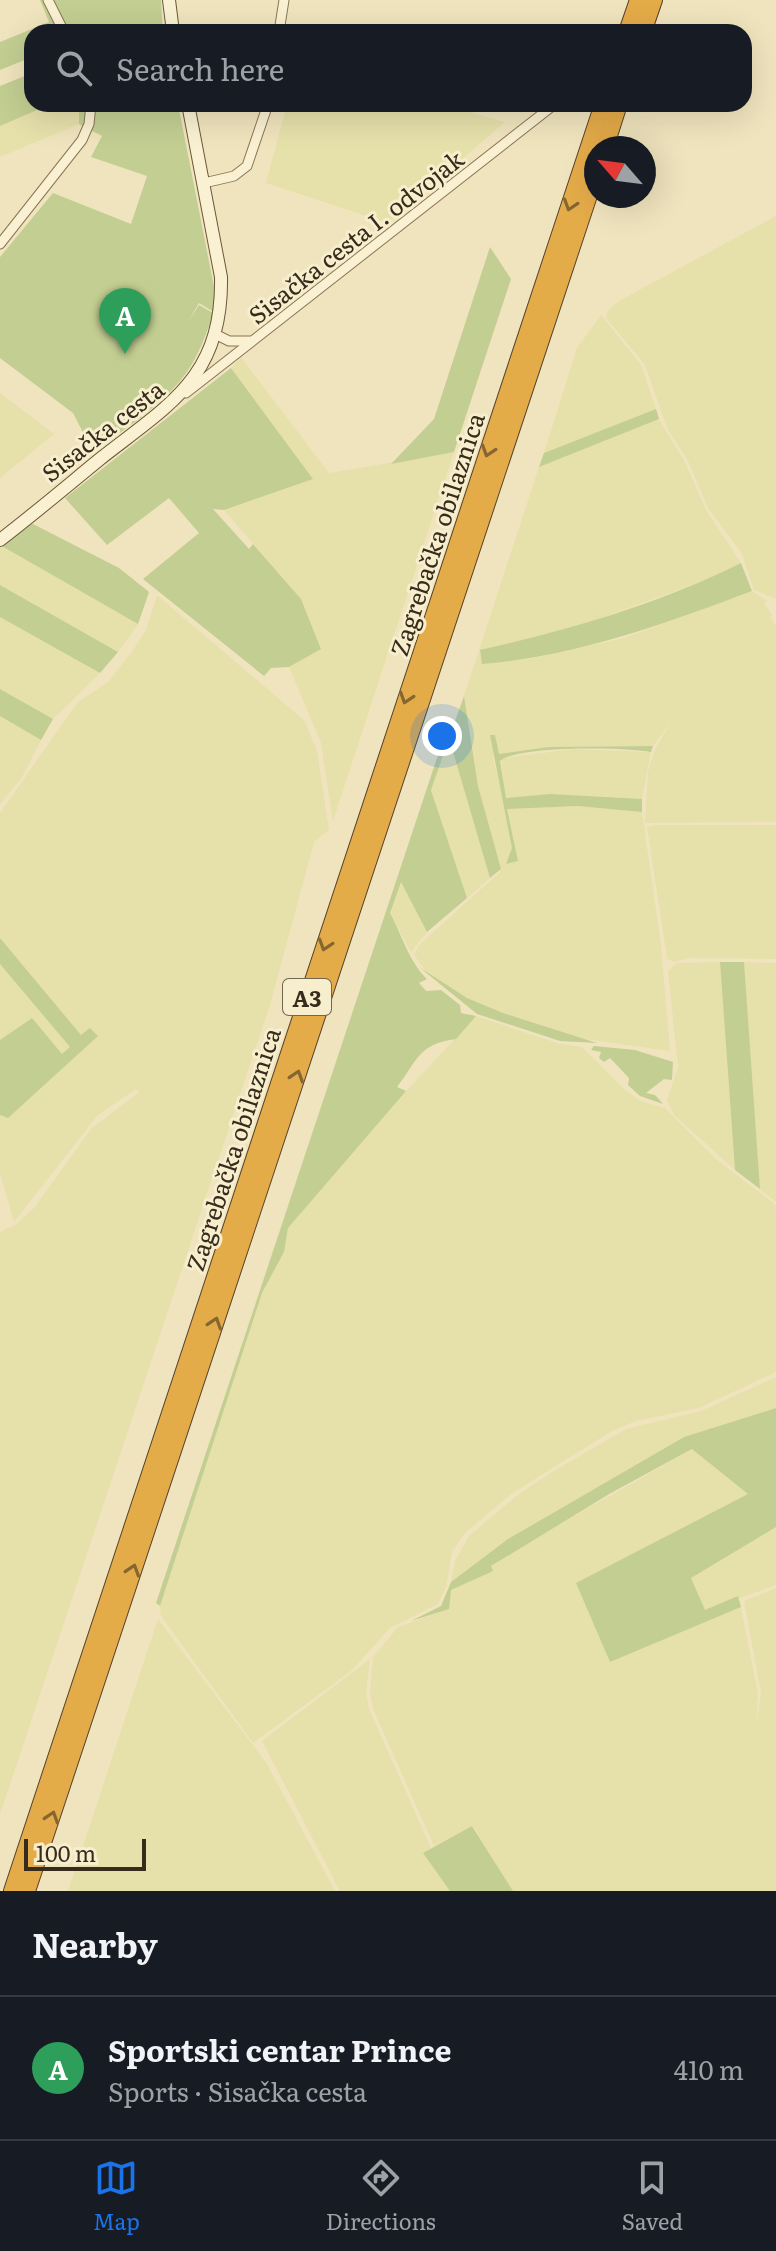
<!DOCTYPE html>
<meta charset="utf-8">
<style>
body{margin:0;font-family:Literata,serif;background:#20242c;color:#f1f3f6}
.compass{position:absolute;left:584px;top:136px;width:72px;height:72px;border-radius:50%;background:#171b24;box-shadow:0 8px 32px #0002;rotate:298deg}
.scale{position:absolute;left:24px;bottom:20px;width:122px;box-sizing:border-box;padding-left:8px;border:4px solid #372b1b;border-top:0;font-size:22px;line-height:28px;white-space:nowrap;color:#372b1b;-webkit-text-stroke:6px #f7eece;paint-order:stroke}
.you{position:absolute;left:442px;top:736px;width:28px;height:28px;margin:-20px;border:6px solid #fff;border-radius:50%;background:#1a73e8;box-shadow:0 0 0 12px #1a73e833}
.badge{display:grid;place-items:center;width:52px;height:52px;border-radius:50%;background:#1a73e8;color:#fff;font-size:26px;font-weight:700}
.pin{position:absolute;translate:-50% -66px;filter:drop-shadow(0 2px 4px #0008)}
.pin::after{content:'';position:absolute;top:42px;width:28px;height:24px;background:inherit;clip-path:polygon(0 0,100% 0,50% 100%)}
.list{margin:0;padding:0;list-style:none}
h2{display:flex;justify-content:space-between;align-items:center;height:104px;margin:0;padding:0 32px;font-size:34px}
h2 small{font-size:26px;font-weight:400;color:#9ea1a6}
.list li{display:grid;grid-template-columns:52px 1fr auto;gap:24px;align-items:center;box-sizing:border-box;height:144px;padding:0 32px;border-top:2px solid #363941}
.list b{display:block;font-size:30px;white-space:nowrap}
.list p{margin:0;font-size:26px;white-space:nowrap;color:#9ea1a6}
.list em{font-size:26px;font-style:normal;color:#9ea1a6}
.icon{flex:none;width:44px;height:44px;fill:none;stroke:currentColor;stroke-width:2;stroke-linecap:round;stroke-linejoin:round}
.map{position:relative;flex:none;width:776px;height:1891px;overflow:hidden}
.search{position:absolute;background:#171b24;box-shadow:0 8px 32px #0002;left:24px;right:24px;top:24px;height:88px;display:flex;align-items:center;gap:20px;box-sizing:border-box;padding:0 28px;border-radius:24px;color:#9ea1a6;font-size:30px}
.sheet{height:248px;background:#171b24}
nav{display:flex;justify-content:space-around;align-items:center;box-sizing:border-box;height:112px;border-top:2px solid #363941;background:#171b24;font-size:22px;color:#9ea1a6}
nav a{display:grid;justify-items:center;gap:4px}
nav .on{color:#1a73e8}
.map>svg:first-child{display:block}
</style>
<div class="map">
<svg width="776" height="1891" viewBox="0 0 776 1891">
<rect width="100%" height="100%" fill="#f0e4be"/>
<g fill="#e6e0ab">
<polygon points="51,104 79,104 79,124 0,157 0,126"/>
<polygon points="287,104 441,104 505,122 388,223 266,183"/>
<polygon points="776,216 776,599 754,590 742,554 708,508 688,461 667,428 645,365 606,318 608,310 619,301"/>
<polygon points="601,315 641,365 656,409 544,453 577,348"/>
<polygon points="241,357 329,473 454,452 333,821 321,743 289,667 321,648 301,599 224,510 313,479 231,368"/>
<polygon points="0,393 54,434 0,478"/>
<polygon points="659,419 685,462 706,510 741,563 712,578 584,624 480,651 483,664 529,659 624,638 752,591 767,601 764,603 772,615 770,618 776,626 776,822 645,823 648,771 656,747 672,721 653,746 549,747 499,755 495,735 493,758 516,848 507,809 577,806 642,812 661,945 670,1051 585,1039 503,1013 467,998 428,974 414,955 419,945 501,871 478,786 464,696 539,467"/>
<polygon points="0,545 138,624 118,652 0,585"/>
<polygon points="157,595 304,720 317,751 329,830 314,842 270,1005 0,1814 0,1232 15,1225 34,1208 91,1129 139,1092 136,1089 97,1116 14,1222 0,1173 0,1115 8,1117 82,1036 0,938 0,813 77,703 108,682 133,650 146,630"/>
<polygon points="0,617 100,673 53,719 0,689"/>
<polygon points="0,716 41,740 21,779 0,804"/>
<polygon points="449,738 490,878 467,898 431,790"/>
<polygon points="574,749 651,752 642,799 550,794 505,798 501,758"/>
<polygon points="655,825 776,825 776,959 690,958 673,962 667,958 647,827"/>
<polygon points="401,881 427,932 411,952 390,913"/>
<polygon points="720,962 735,1170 674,1115 667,1100 678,1067 668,971 677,963"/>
<polygon points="744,962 776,963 776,1202 760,1189"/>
<polygon points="0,964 70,1047 62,1054 32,1018 0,1040"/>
<polygon points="476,1016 560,1044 582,1047 624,1089 641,1101 665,1108 716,1159 776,1205 776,1372 699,1408 636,1421 612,1431 511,1494 464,1534 452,1552 446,1587 438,1604 390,1628 351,1671 253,1743 161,1616 160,1606 262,1293 284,1252 288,1228 359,1142"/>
<polygon points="776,1377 776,1408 684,1437 508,1539 451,1582 455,1561 468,1537 515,1497 552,1472 626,1429 701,1411"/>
<polygon points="693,1449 748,1494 577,1584 610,1661 741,1607 758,1694 756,1724 761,1693 744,1601 776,1588 776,1891 513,1891 473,1826 434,1846 373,1709 370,1693 373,1657 398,1627 448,1609 451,1590 492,1571 491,1567 528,1542"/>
<polygon points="776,1527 776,1585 705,1611 691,1578"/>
<polygon points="158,1619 267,1764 335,1891 68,1891"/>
<polygon points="370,1659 366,1692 369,1709 431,1848 423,1853 450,1891 340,1891 262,1741"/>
</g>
<g fill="#c3ce92">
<polygon points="40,0 161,0 163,32 32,32 32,57 0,70 0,42 49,22"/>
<polygon points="32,73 32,104 51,104 0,126 0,86"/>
<path d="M79,104H178L215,292L214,312L199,303L188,322L199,305L213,313C198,362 183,385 143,415L135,413L142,417L93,452L73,413L0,358V257L53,193L131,224L147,176L91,157L102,136L79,124Z"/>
<polygon points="490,247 511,279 454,452 391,464 434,419"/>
<polygon points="231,368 313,479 224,510 213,509 249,549 253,544 301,599 321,649 289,667 271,668 264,676 143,579 199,533 169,498 107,545 65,498"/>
<polygon points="656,409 659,419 539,467 544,453"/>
<polygon points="33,524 119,568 149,592 138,624 0,545 26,525"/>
<path d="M741,563L752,591C664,624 577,656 482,664L480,650C569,630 659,604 741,563Z"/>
<polygon points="0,585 118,652 100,673 0,617"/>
<polygon points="0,689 53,719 41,740 0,716"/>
<polygon points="464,696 478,786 501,869 490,878 449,738"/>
<path d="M490,735H495L499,754L549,747L653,746L651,752C624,747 518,745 500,761L506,798L550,794L642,799V812L577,806L507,809L518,861L506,864L512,848Z"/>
<path d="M439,752L444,753L431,790L467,898L427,932L401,882L390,913C402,935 409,962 427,979L419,983L426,991L441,990L460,1005L461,1013L476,1016L456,1039C418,1044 418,1060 397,1087L406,1091L288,1228L284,1252L262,1293L160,1606L156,1603Z"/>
<polygon points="0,938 81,1035 90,1028 98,1036 8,1118 0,1115 0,1040 32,1018 62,1054 70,1047 0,964"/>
<polygon points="720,962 744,962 760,1189 735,1170"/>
<polygon points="419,967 467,998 503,1013 597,1043 560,1041 477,1014"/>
<polygon points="594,1046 635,1050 673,1062 672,1080 664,1079 646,1093 655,1095 663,1104 640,1096 628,1085 629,1078 610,1058 604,1062 599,1058 601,1052 591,1050"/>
<polygon points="776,1408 776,1527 691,1578 705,1610 738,1596 741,1607 610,1662 576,1583 748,1494 692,1449 611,1493 491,1566 493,1571 451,1590 449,1609 411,1621 441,1606 451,1582 508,1539 684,1437"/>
<polygon points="472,1826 513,1891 450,1891 423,1853"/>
</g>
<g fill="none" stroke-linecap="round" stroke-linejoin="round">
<g stroke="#897556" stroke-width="11">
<g id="street">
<polyline points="48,0 64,32"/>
<polyline points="279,32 284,0"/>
<polyline points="204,183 234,176 247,166 268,104"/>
<polyline points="0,244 82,140 89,124 91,104"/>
<polyline points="215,334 229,341 250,341"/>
<polyline points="186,393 555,104"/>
</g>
</g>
<g stroke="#6a5639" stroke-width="14">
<g id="secondary">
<polyline points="169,0 173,32"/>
<path d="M0,540C34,514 67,486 100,459C170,404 223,377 221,277L188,104"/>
</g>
</g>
<g stroke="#56422b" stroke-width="18">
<g id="highway">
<polyline points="627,32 638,0"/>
<polyline points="643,32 654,0"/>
<polyline points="605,148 619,104"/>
<polyline points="12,1891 603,104"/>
<polyline points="27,1891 596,174"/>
</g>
</g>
<use href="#street" stroke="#faf1d2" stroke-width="9"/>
<use href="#secondary" stroke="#faf1d2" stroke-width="12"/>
<use href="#highway" stroke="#e4ab49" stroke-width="16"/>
</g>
<defs><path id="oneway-chevron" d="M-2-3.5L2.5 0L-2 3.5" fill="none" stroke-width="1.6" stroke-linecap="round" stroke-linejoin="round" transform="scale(2)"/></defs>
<g stroke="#856530">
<use href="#oneway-chevron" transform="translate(570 205) rotate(108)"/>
<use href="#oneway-chevron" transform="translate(488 451) rotate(108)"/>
<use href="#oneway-chevron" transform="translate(406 698) rotate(108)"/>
<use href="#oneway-chevron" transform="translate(325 945) rotate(108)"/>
<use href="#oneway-chevron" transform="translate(297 1076) rotate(-72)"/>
<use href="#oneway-chevron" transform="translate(215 1323) rotate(-72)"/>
<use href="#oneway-chevron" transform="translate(133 1570) rotate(-72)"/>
<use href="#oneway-chevron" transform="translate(52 1817) rotate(-72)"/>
</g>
<g text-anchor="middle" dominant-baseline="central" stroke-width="6" stroke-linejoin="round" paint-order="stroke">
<rect fill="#f7eece" stroke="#716651" stroke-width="2" x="283" y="979" width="48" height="36" rx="6"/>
<g font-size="22" font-weight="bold" fill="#372b1b">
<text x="307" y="997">A3</text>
</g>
<g font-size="24" fill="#372b1b" stroke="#f7eece">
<text transform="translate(355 236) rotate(-38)">Sisačka cesta I. odvojak</text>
<text transform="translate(102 430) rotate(-38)">Sisačka cesta</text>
<text transform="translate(436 534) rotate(-72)">Zagrebačka obilaznica</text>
<text transform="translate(232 1149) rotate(-72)">Zagrebačka obilaznica</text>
</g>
</g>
</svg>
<svg class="compass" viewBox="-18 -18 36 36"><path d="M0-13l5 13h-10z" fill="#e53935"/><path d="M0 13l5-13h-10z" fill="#9ea1a6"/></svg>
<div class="scale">100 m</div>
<div class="you"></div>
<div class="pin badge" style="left:125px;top:354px;background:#2e9e5b">A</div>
<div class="search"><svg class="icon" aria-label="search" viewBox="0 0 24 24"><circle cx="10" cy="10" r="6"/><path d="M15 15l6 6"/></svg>Search here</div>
</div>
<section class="sheet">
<h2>Nearby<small></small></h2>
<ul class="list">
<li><span class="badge" style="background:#2e9e5b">A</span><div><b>Sportski centar Prince</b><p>Sports · Sisačka cesta</p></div><em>410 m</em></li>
</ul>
</section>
<nav>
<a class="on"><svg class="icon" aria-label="map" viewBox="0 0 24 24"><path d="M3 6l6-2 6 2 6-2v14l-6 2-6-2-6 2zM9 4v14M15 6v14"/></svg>Map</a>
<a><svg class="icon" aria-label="directions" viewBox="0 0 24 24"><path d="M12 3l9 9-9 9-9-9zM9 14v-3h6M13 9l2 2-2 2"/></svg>Directions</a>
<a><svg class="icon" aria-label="saved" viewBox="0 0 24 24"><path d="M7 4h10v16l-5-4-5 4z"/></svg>Saved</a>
</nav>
